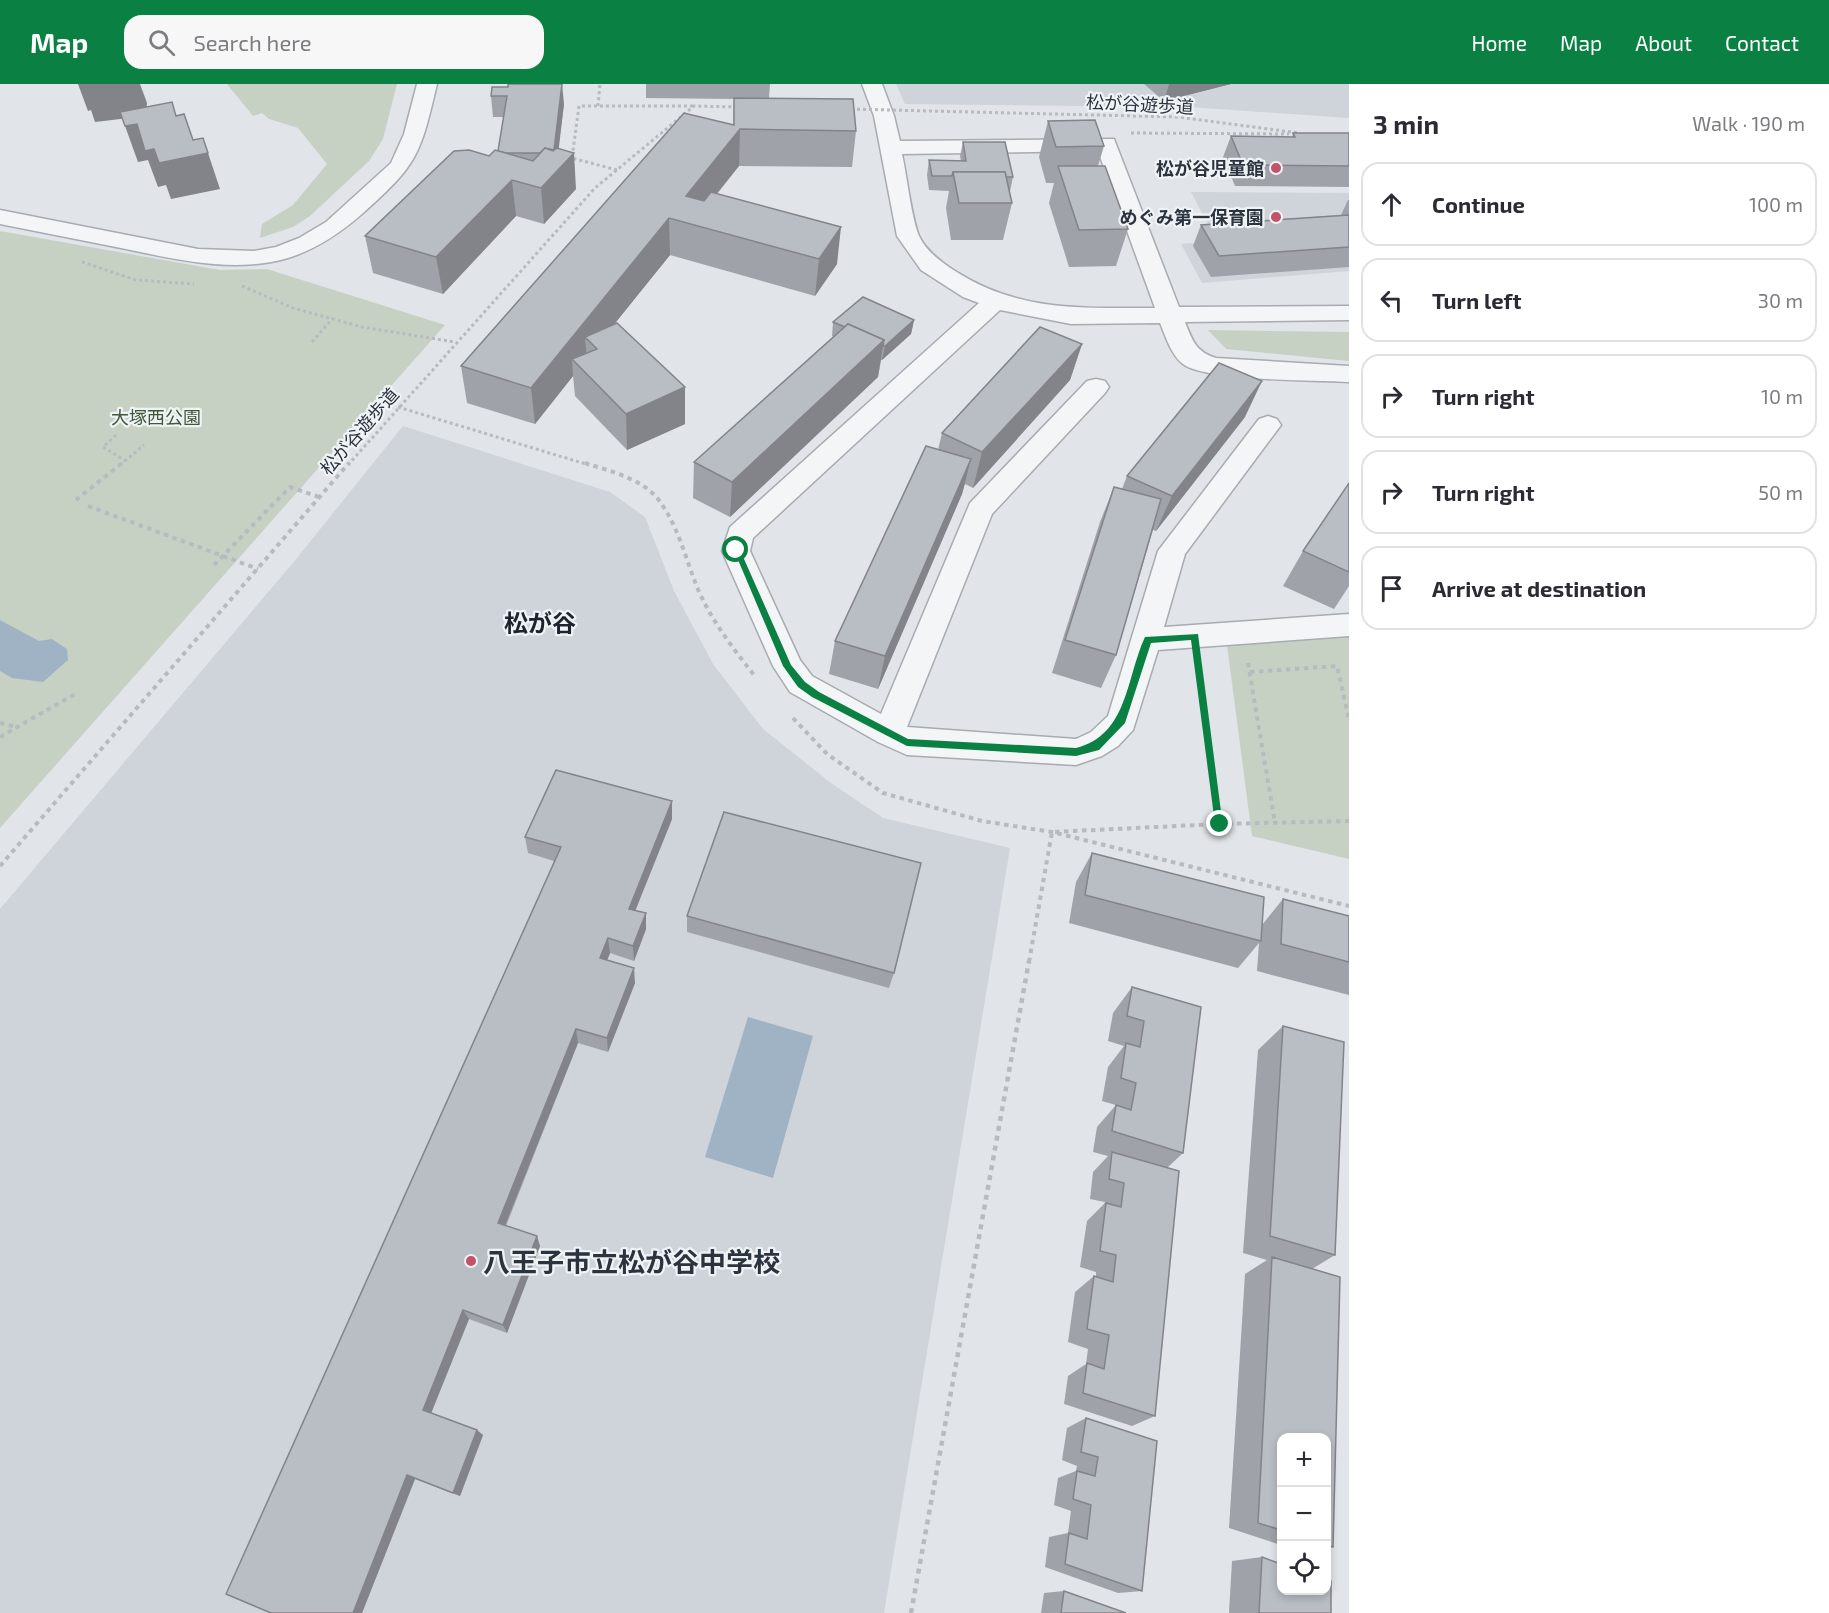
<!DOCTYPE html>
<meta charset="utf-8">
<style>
body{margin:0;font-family:"Exo 2","Noto Sans JP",sans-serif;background:#f7f7f7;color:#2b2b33}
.controls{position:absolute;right:18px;bottom:18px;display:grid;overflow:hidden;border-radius:12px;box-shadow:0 3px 9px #0003}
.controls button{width:54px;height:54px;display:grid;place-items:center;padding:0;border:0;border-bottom:2px solid #e1e1e2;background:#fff;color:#2b2b33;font:30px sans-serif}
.stop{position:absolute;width:18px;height:18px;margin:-14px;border:4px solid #0b8043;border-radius:50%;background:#fff}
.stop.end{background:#0b8043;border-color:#fff;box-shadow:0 2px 6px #0008}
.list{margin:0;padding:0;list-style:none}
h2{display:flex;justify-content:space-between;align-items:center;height:78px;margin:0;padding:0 24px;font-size:26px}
h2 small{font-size:20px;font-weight:400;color:#7c7c81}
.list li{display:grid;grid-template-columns:39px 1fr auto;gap:18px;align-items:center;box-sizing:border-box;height:84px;margin:0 12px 12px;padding:0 12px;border:2px solid #e1e1e2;border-radius:18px}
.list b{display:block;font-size:22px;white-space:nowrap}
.list em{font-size:20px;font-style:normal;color:#7c7c81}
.icon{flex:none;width:33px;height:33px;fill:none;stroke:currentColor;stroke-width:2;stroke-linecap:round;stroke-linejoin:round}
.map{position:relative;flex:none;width:1349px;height:1529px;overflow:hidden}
header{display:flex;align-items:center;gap:36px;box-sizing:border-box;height:84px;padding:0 30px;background:#0b8043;color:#fff}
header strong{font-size:28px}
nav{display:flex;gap:33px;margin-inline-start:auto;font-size:21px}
.search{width:420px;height:54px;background:#f7f7f7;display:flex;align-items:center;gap:15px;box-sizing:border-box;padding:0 21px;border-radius:18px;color:#7c7c81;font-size:22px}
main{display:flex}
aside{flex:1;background:#fff}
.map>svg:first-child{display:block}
</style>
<header>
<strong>Map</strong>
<div class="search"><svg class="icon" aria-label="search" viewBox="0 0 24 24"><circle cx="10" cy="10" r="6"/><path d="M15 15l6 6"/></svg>Search here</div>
<nav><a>Home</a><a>Map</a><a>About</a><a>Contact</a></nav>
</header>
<main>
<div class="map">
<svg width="1349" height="1529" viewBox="0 0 1349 1529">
<rect width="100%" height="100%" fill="#e1e4e8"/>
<g fill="#cfd3da">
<polygon points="896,0 1349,0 1349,34 1188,23 905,20"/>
<polygon points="1191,108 1349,109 1349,187 1202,199 1181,160 1217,157"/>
<polygon points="403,342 610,408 645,433 674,507 713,580 763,645 831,699 883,734 1010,764 884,1529 0,1529 0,825 297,474"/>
</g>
<g fill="#c7d1c3">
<polygon points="227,0 397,0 383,55 369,77 310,132 293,143 260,154 262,140 293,121 327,80 298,44 269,35 262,29 253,32"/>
<polygon points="0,147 220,186 267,185 445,241 0,744"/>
<polygon points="1208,246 1349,248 1349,277 1226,265"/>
<polygon points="1349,552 1349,775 1252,752 1227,561"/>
</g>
<g fill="#9fb3c5">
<polygon points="0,536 39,557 52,555 67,565 68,576 43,598 12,594 0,587"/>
<polygon points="748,933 813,952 773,1094 705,1073"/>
</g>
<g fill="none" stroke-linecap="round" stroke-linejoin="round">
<g stroke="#a7abb2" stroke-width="3">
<g id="minor">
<path d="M417,0H437C420,72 418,80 362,130C340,149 317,165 288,174C233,190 175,175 121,164C81,156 40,148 0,140V126L198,165L254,167L276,163L299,154L326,138L391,79L404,50Z"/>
<path d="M862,0H882L894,32L900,57L1114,55L1179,223L1349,222V236L1185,238C1192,256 1196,268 1216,274L1349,282V298C1313,296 1214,297 1186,282C1172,274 1166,253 1160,239L1071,240L1000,226L753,454L750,467L800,576L812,592L881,630L970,419L1087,297L1096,295L1105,297L1109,303L1105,309L992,430L907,643L1076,655L1091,648L1108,632L1158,467L1259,335L1268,332L1277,335L1281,341L1185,470L1164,543L1349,530V552L1158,566L1133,646L1118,662L1102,672L1076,681L907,671L878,658L790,608L773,582L722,467L730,443L979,219L963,213L921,186L897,152L874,32ZM1098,67L1155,224C1082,224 1019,228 955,187C941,178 926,167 919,152C911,132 907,92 902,70Z"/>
</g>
</g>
<g stroke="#b7bbc0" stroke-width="3" stroke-dasharray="3 3" stroke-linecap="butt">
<polyline points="598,22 600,0"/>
<polyline points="929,27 1178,33 1299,49"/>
<polyline points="1131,49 1289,50"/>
<polyline points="617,86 572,74 579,22 693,22"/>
<polyline points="82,178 136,196 194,200"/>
<polyline points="242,202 293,224 362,243 455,258"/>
<polyline points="312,258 333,234"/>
<polyline points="398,323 589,381"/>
<polyline points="116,351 103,363 126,377"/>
<polyline points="120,381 144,361"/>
<polyline points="348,381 595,104 694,22 737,23"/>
</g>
<g stroke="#b7bbc0" stroke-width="4" stroke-dasharray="4.5 4.5" stroke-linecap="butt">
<path d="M585,379C609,387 641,394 658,415C678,441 685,473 697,503C711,536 732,563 754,591"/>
<polyline points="76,416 122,379"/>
<polyline points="88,422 258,485"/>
<polyline points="214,481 290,403 319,413"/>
<polyline points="1248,579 1275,739"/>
<polyline points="1250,588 1337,582 1349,635"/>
<polyline points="793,634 827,670 883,709 982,737 1052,748 1349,822"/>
<polyline points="0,639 16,643"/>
<polyline points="0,653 75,610"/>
<polyline points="1219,740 1349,737"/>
<polyline points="0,782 349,379"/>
<polyline points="1029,878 1052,748 1219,740 1199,582"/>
</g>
<polyline stroke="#b7bbc0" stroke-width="4.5" stroke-dasharray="5 5" stroke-linecap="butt" points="911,1529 1029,877"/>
<use href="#minor" fill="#f3f5f7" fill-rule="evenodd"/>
<polyline stroke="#b7bbc0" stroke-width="3" stroke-dasharray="3 3" stroke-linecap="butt" points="851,25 929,27"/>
</g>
<g fill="#9fa3a9">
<polygon points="646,0 770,0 769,14 856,47 852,83 739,82 717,110 837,180 815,212 670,171 614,240 685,303 685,340 627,366 575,312 573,292 535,340 467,319 461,282 733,41 734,15 646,14"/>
<polygon points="1144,0 1231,0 1164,17"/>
<polygon points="492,3 564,20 558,65 576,105 544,140 516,132 443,210 373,189 365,152 489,72 498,67 504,33 493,33 491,12"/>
<polygon points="1048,37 1104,62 1098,82 1128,145 1116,182 1069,183 1049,119 1054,99 1046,99 1039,73"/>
<polygon points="1293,49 1349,49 1349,103 1235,102 1223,73 1231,52 1292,53"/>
<polygon points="963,58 1013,93 1010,107 1009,107 1012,119 1003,156 951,156 946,124 949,107 929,106 927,91 929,76 961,77 960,72"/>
<polygon points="1348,116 1349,116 1349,183 1211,193 1193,162 1201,141 1341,131"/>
<polygon points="914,236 911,250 882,276 881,276 878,293 730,433 693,414 694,378 834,253 832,252 833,238"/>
<polygon points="1082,260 1070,296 973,404 965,400 962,410 878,605 829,590 835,557 938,366 942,349"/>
<polygon points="1245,333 1156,447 1153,446 1116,571 1101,604 1052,589 1100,438 1114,403 1122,405 1127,392"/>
<polygon points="1349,399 1349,502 1334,525 1283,502 1303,467"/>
<polygon points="672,717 672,735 635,826 646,845 634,877 610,869 607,876 635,899 608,968 578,959 506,1142 540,1162 507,1249 469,1235 431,1329 483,1351 460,1412 415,1395 362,1529 271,1529 554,777 528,769 525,753"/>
<polygon points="1092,769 1262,841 1283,815 1349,832 1349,911 1257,887 1259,859 1238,884 1069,839 1076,798"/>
<polygon points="687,832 894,889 889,904 687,848"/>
<polygon points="1132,903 1201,923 1183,1069 1167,1084 1155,1332 1132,1342 1064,1320 1068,1292 1086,1280 1088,1265 1068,1258 1075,1208 1094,1192 1096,1192 1096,1188 1080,1183 1087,1137 1104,1120 1105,1118 1090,1115 1093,1088 1108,1072 1093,1068 1097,1043 1116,1021 1102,1017 1108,983 1124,962 1108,957 1113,929"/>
<polygon points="1283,942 1344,958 1335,1171 1312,1185 1340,1193 1333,1463 1326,1464 1326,1353 1281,1353 1281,1461 1229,1444 1245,1190 1267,1176 1243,1169 1258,966"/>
<polygon points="1086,1334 1142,1507 1118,1509 1045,1483 1049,1453 1068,1449 1071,1427 1054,1421 1058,1394 1076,1387 1077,1382 1062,1376 1067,1344"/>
<polygon points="1262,1473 1331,1529 1229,1529 1232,1477"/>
<polygon points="1064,1507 1126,1529 1041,1529 1044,1509"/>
</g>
<g fill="#828489">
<polygon points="78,0 140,0 147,19 146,32 95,38 91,26 88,27"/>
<polygon points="562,0 564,20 556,88 574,69 576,105 544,140 541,104 554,69"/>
<polygon points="1169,0 1231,0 1164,17"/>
<polygon points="137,40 154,65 208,69 220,105 171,115 166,101 158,103 148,76 138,78 125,42"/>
<polygon points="740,45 739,82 692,140 686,112"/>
<polygon points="512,96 516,132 443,210 436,173"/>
<polygon points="669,134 670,171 596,263 585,253 587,275 572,275 573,292 535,340 531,304"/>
<polygon points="841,143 837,180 815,212 819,175"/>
<polygon points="914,236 911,250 882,276 885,262"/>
<polygon points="884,256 878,293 730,433 732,398"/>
<polygon points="1082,260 1070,296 973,404 982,368"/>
<polygon points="1262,297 1245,333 1156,447 1172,412"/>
<polygon points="685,303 685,340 627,366 626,330"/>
<polygon points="971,375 962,410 878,605 885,572"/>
<polygon points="672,717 672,735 630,840 629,825"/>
<polygon points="646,829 646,845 634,877 633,862"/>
<polygon points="608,854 610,869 602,889 600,874"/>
<polygon points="634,884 635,899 608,968 607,954"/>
<polygon points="576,945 578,959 502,1149 498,1139"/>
<polygon points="537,1152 540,1162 507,1249 503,1241"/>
<polygon points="463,1226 469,1235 430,1332 423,1326"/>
<polygon points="477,1346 483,1351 460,1412 453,1409"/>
<polygon points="407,1391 415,1395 362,1529 353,1529"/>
</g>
<g fill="#b9bdc4" stroke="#828489" stroke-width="1.5">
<polygon points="508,0 562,0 554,66 545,64 540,69 506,69 498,67 507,12 491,12 492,3 508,3"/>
<polygon points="734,14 853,15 856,47 740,45 686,112 704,117 711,108 841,143 819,175 669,134 531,304 461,282 684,29 734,41"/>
<polygon points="172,18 176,32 184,30 193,56 203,54 208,69 159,79 154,65 145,67 137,40 125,42 120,28"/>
<polygon points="1095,36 1104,62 1056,63 1048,37"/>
<polygon points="1293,49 1349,49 1349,82 1243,81 1231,52 1295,53"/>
<polygon points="963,58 1005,58 1013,93 1006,93 1005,88 953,88 952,92 932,92 929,76 966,77"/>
<polygon points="545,64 553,67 557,64 574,69 541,104 512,96 436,173 365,152 454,67 469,66 489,72 495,66 533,77"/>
<polygon points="1058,82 1105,82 1128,145 1079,146"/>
<polygon points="953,88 1005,88 1012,119 959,119"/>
<polygon points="1349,131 1349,163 1219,172 1201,141"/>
<polygon points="863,213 914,236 885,262 883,262 884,256 848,240 845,243 833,238"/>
<polygon points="617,239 685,303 626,330 572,275 597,265 585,253"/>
<polygon points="848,240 884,256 732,398 694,378"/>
<polygon points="1040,243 1082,260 982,368 942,349"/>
<polygon points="1219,279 1262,297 1172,412 1127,392"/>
<polygon points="926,362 971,375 885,572 835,557"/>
<polygon points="1349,399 1349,488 1303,467"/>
<polygon points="1114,403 1161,415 1116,571 1065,556"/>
<polygon points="556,686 672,717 629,825 646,829 633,862 608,854 600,874 634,884 607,954 576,945 498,1139 537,1152 503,1241 463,1226 423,1326 477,1346 453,1409 407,1391 353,1529 271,1529 226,1510 561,763 525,753"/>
<polygon points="724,728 921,779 894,889 687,832"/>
<polygon points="1092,769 1264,813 1261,857 1085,811"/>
<polygon points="1283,815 1349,832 1349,878 1281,860"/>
<polygon points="1132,903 1201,923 1183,1069 1112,1047 1116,1021 1131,1026 1136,999 1121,994 1126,959 1140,963 1144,937 1127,932"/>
<polygon points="1283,942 1344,958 1335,1171 1270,1152"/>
<polygon points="1112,1068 1179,1087 1155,1332 1083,1309 1087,1279 1104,1285 1109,1251 1087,1245 1094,1192 1113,1198 1116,1171 1100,1167 1106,1119 1121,1123 1124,1099 1109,1095"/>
<polygon points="1272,1173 1340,1193 1333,1463 1326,1461 1326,1353 1281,1353 1281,1446 1258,1439"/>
<polygon points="1086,1334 1157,1357 1142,1507 1065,1480 1069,1449 1087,1455 1091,1421 1073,1415 1077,1387 1095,1392 1098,1373 1081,1368"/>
<polygon points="1262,1473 1281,1480 1281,1506 1326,1506 1326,1495 1331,1497 1331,1529 1259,1529"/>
<polygon points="1064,1507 1126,1529 1061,1529"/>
</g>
<path fill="#0b8043" d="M733,464L740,466L791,581L805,598L819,608L908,655L1076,664C1128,651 1126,594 1145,553L1198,550L1223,743L1220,744L1215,740L1191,556L1151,559L1125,639L1099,666L1076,672L907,662L812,613L798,603L783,582Z"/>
<g fill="#c15267" stroke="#f0f3f6" stroke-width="2">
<circle cx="1276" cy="84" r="6"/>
<circle cx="1276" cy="133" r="6"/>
<circle cx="471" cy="1177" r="6"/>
</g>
<g text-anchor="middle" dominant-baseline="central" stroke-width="4.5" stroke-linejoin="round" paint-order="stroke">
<g font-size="18" fill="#2b333e" stroke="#f0f3f6">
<text transform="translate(1140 20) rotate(3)">松が谷遊歩道</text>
<text transform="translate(359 347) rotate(-49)">松が谷遊歩道</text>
</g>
<g font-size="18" font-weight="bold" fill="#2b333e" stroke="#f0f3f6" text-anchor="end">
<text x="1264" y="84">松が谷児童館</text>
<text x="1264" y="133">めぐみ第一保育園</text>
</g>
<g font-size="18" fill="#405839" stroke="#f0f3f6">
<text x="156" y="333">大塚西公園</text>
</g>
<g font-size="24" font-weight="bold" fill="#1d242f" stroke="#f0f3f6">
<text x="540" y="538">松が谷</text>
</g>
<g font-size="27" font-weight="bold" fill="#2b333e" stroke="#f0f3f6" text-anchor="start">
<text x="483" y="1177">八王子市立松が谷中学校</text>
</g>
</g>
</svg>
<div class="controls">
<button>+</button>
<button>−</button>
<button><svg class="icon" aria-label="locate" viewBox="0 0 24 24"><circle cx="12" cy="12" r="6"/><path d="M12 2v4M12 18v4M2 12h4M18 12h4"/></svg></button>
</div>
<div class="stop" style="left:736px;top:466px"></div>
<div class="stop end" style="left:1220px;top:740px"></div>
</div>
<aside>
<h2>3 min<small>Walk · 190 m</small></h2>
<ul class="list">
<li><svg class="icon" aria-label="ahead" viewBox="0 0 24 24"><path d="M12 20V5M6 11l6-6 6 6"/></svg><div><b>Continue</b></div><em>100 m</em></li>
<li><svg class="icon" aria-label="left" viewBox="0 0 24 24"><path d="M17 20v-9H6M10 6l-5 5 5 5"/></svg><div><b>Turn left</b></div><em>30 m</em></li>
<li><svg class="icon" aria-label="right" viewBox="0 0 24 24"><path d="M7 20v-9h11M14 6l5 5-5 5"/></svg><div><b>Turn right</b></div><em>10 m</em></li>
<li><svg class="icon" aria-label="right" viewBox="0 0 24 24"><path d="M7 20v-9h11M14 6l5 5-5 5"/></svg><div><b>Turn right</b></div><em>50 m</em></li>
<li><svg class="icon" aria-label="arrive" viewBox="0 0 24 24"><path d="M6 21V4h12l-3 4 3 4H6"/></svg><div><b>Arrive at destination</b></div></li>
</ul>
</aside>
</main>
